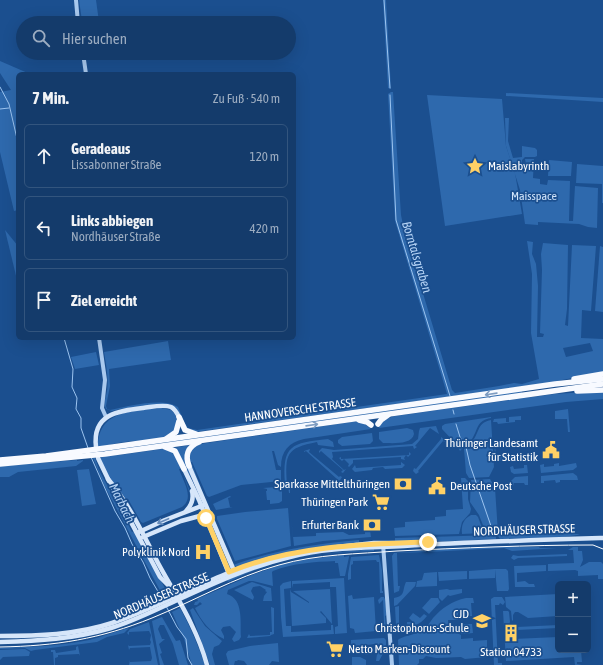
<!DOCTYPE html>
<html lang="de">
<meta charset="utf-8">
<style>
body{margin:0;font-family:"Asap Condensed",sans-serif;background:#214673;color:#f1f3f6}
.controls{position:absolute;right:12px;bottom:12px;display:grid;overflow:hidden;border-radius:6px;box-shadow:0 4px 16px #0002}
.controls button{width:36px;height:36px;display:grid;place-items:center;padding:0;border:0;border-bottom:1px solid #33557e;background:#143b6b;color:#f1f3f6;font:20px sans-serif}
.stop{position:absolute;width:12px;height:12px;margin:-9px;border:3px solid #ffd166;border-radius:50%;background:#fff}
.stop.end{background:#ffd166;border-color:#fff;box-shadow:0 1px 4px #0008}
.list{margin:0;padding:0;list-style:none}
h2{display:flex;justify-content:space-between;align-items:center;height:52px;margin:0;padding:0 16px;font-size:17px}
h2 small{font-size:13px;font-weight:400;color:#9dadc1}
.list li{display:grid;grid-template-columns:26px 1fr auto;gap:12px;align-items:center;box-sizing:border-box;height:64px;margin:0 8px 8px;padding:0 8px;border:1px solid #33557e;border-radius:6px}
.list b{display:block;font-size:15px;white-space:nowrap}
.list p{margin:0;font-size:13px;white-space:nowrap;color:#9dadc1}
.list em{font-size:13px;font-style:normal;color:#9dadc1}
.icon{flex:none;width:22px;height:22px;fill:none;stroke:currentColor;stroke-width:2;stroke-linecap:round;stroke-linejoin:round}
.map{position:relative;flex:none;width:603px;height:665px;overflow:hidden}
.search{position:absolute;background:#143b6b;box-shadow:0 4px 16px #0002;left:16px;top:16px;width:280px;height:44px;display:flex;align-items:center;gap:10px;box-sizing:border-box;padding:0 14px;border-radius:22px;color:#9dadc1;font-size:15px}
.panel{position:absolute;background:#143b6b;box-shadow:0 4px 16px #0002;left:16px;top:72px;width:280px;height:268px;border-radius:6px}
.map>svg:first-child{display:block}
</style>
<div class="map">
<svg width="603" height="665" viewBox="0 0 603 665">
<rect width="100%" height="100%" fill="#1b4f8f"/>
<g fill="#2e69ad" fill-rule="evenodd">
<polygon points="79,0 96,0 99,22 82,21"/>
<polygon points="383,0 386,0 391,89 388,88"/>
<polygon points="0,61 30,74 18,74 18,210 14,211 0,152 0,92 11,90 0,73"/>
<path d="M391,92H393L401,215L404,230L452,390L455,393L499,386L514,383L522,384L539,379L531,333L532,274L527,241L533,242L532,254L536,264L538,286L537,337H543L544,334L540,333L542,270L541,254L543,243L568,245L567,309L565,325L568,326L572,245L596,246L591,311L582,310L581,338L603,339V372L547,383L195,432L187,430L176,408H125L112,411L106,409C103,403 106,397 107,391C109,378 106,365 104,352L168,341L171,360L109,369L110,386L106,406L107,409L110,410C128,406 163,397 178,407L184,422L188,428L197,430L447,394L395,221L388,94ZM590,343L593,351L566,357L563,348Z"/>
<polygon points="506,93 603,98 603,102 506,96"/>
<polygon points="427,95 502,99 506,146 515,173 522,214 445,226"/>
<polygon points="505,118 509,118 508,141 513,158 522,157 522,146 535,148 537,150 537,156 535,157 525,157 522,160 522,165 526,164 525,159 534,159 533,178 540,179 540,184 547,185 548,180 570,181 569,221 573,221 575,186 598,188 597,228 588,227 579,224 538,222 538,225 525,224 520,190 506,146"/>
<polygon points="549,160 572,162 571,176 548,176"/>
<polygon points="577,164 603,166 603,203 602,203 602,184 576,183"/>
<polygon points="5,230 18,246 18,284"/>
<polygon points="600,246 603,247 603,312 595,311"/>
<polygon points="96,352 99,365 75,369 71,357"/>
<polygon points="522,391 522,393 104,452 104,451"/>
<path d="M603,391V399L566,402L379,428C381,421 387,418 395,416L554,394Z"/>
<path d="M161,408L171,410C180,417 179,431 169,436C158,441 138,440 125,442C115,443 108,446 98,447C98,410 133,411 161,408Z"/>
<polygon points="568,409 570,432 568,432 567,419 555,419 555,411"/>
<polygon points="521,416 521,420 515,420 515,422 498,424 497,422 493,422 494,419 506,418 506,422 509,422 509,417"/>
<path d="M491,417V418C476,421 479,428 472,439C468,444 463,447 460,451L457,445L442,429V426L445,424Z"/>
<path d="M491,420L494,467L489,477L469,478L466,473L464,449C468,446 471,443 474,439C480,429 478,423 491,420Z"/>
<path d="M358,421L362,422L371,429L304,439C289,442 281,451 281,467L278,465L274,451H272L276,470H281V481L241,485L209,497L207,496L192,462H191L205,498L190,463L189,458L191,449L200,444Z"/>
<polygon points="436,426 439,434 430,428 415,446 417,447 414,449 413,446 332,452 333,457 332,459 344,470 346,469 343,473 341,472 343,470 321,451 319,453 319,451 322,448 334,450 412,444 418,439 419,431 420,428"/>
<path d="M407,428L413,430L414,434C412,445 392,443 383,443L379,439V432Z"/>
<polygon points="372,433 373,441 370,444 342,446 338,443 338,440 342,437"/>
<polygon points="441,437 445,440 445,442 443,441 418,471 419,472 416,474 413,471 414,468 416,469 441,439"/>
<path d="M328,439L333,442L334,447L318,445L317,442C286,448 285,454 287,484H290V493H289L288,486L285,484C282,445 291,443 328,439Z"/>
<polygon points="495,444 496,457 517,455 517,458 523,457 523,459 512,460 512,457 508,457 508,460 500,461 499,457 499,461 496,462 494,444"/>
<polygon points="189,445 186,454 202,499 201,500 192,479 174,448"/>
<path d="M162,449L168,450L175,453L191,494L190,502V494L181,468L179,469C183,481 195,498 182,507L143,523L141,522L128,499L127,500L139,521L107,474L100,458L105,456L119,455Z"/>
<polygon points="310,449 309,452 339,477 340,476 342,477 339,482 336,481 337,479 306,451 304,452 304,451"/>
<polygon points="409,452 411,454 408,457 406,455 404,458 405,460 401,459 401,457 353,460 353,463 349,467 348,466 349,464 344,459 342,461 339,458 341,457 341,459 409,455"/>
<polygon points="93,458 95,458 99,470 132,532 135,531 169,596 164,598 105,487"/>
<polygon points="77,460 77,461 83,460 83,461 76,466 18,472 9,477 0,477 0,466"/>
<polygon points="401,462 405,465 402,468 385,469 383,467 373,468 372,470 355,472 352,469 355,465 356,468 401,465"/>
<polygon points="559,463 559,466 576,463 577,467 573,470 541,473 540,465 544,464 544,467 554,466 554,464"/>
<polygon points="524,465 527,465 528,473 514,474 511,472 510,467 513,466 514,469 524,468"/>
<polygon points="89,469 96,504 82,506 77,470"/>
<polygon points="573,473 577,476 578,480 560,480 560,482 556,483 555,480 544,481 544,483 541,483 541,476"/>
<polygon points="528,476 528,485 525,485 524,483 514,483 514,485 512,486 511,481 515,477"/>
<polygon points="461,478 465,478 468,481 468,499 471,509 470,513 462,522 459,534 395,536 394,528 405,527 405,522 435,520 435,517 446,516 446,510 463,509"/>
<polygon points="490,479 495,488 498,533 486,533 479,515 470,502 471,480"/>
<polygon points="277,487 282,491 282,501 279,503 270,504 270,500 267,500 266,491 267,491 267,489 263,488"/>
<polygon points="230,496 231,497 228,498 230,507 233,507 216,510 213,504"/>
<polygon points="290,507 293,537 316,536 316,533 343,532 349,535 365,534 365,530 370,530 371,537 323,541 294,546"/>
<polygon points="288,508 291,546 235,561 217,519 217,516 245,512"/>
<path d="M471,515H476L478,517L484,533L462,534C461,526 463,519 471,515Z"/>
<polygon points="580,534 577,535 555,538 500,539 498,536 499,535"/>
<polygon points="496,535 496,539 451,541 395,541 395,538"/>
<path d="M359,540V542H357V544C316,549 277,553 238,567L233,565C275,550 315,544 359,540Z"/>
<polygon points="486,547 539,547 540,548 557,548 512,551 504,548 428,552 428,550"/>
<polygon points="573,547 578,547 578,551 582,551 583,560 580,567 589,562 601,562 603,564 603,579 598,579 598,575 578,576 578,571 575,570 548,571 548,564 574,563 573,550 568,550"/>
<path d="M374,549V551C346,552 318,553 291,559C269,564 249,572 228,582L227,580L247,571L299,556Z"/>
<polygon points="426,551 426,552 397,553 398,586 400,586 399,591 394,593 392,556 394,553"/>
<polygon points="567,554 567,556 518,558 514,560 511,558 513,555 518,556"/>
<path d="M344,555V557L349,556V557L345,576H340L338,563H335V561C314,562 293,563 273,571L272,572L273,586L253,581H249L228,590L227,594C244,599 240,623 241,637L239,640L234,642L232,639L236,632L230,626L223,627L221,630L224,636V639C211,633 201,621 195,608L202,604L200,602L197,605H194L195,602L198,601L197,599L252,575L283,564L309,559Z"/>
<polygon points="379,555 382,570 382,591 383,591 383,593 380,593 379,562 377,562 376,560 353,561 353,564 351,565 351,579 348,580 348,574 351,557"/>
<polygon points="546,565 546,571 517,573 517,582 525,581 529,584 534,584 535,587 515,587 514,566"/>
<polygon points="495,569 506,569 508,571 509,589 508,591 497,591"/>
<polygon points="495,569 495,578 469,579 469,571"/>
<polygon points="467,571 467,579 439,581 438,572"/>
<polygon points="437,572 437,586 416,587 417,581 422,580 424,573"/>
<polygon points="344,578 347,633 335,634 335,627 338,626 336,587 330,587 330,582 293,584 292,588 292,581"/>
<polygon points="291,581 291,588 284,589 286,626 291,626 291,632 331,630 331,625 333,625 334,634 283,637 281,617 280,586 283,583"/>
<polygon points="252,582 271,588 272,601 263,601 264,596 267,592 265,591 266,590 260,586 253,587 251,591 254,597 253,600 234,590"/>
<path d="M406,582H416L415,586L397,605L394,606V598C406,596 402,590 406,582Z"/>
<polygon points="290,589 291,592 309,603 309,602 293,591 330,589 332,624 321,611 320,612 326,618 326,623 292,626"/>
<polygon points="447,589 450,590 462,589 462,593 450,596 448,595 442,601 439,598 439,590"/>
<polygon points="558,594 558,616 528,618 518,612 515,612 513,615 513,620 512,621 511,611 506,607 505,597"/>
<polygon points="352,595 353,599 374,597 376,631 355,633 354,629 350,628 348,596"/>
<polygon points="381,597 384,597 385,599 387,615 385,616 386,628 383,631 380,631 380,628 384,623 383,600 379,604 378,600"/>
<polygon points="494,597 502,597 505,602 503,605 500,603 499,605 495,605 498,663 502,663 502,665 494,665 491,601 491,599"/>
<polygon points="431,598 438,598 440,602 429,614 422,608"/>
<path d="M466,598H473L474,603H471L472,616H468L465,613H458V620H448L449,626H454L457,633L461,635V639L473,638V641L487,640V657L465,659L461,657L436,658L426,656L423,659H419V663L417,665H399L398,640L399,639C407,635 415,635 422,630C427,627 430,622 433,618C442,608 452,601 466,598Z"/>
<path d="M399,606V628L407,627V622H413L409,618L413,613L420,618L424,614L427,616C419,626 410,628 398,630L396,626L395,607Z"/>
<polygon points="271,607 274,608 274,634 271,635 270,636 247,638 249,634 250,636 270,635 270,632 272,632"/>
<path d="M180,608C190,626 198,645 205,665H192L184,639L172,612Z"/>
<polygon points="193,608 205,626 222,641 219,645 214,647 212,654 215,665 210,665 190,610"/>
<polygon points="503,611 508,611 509,612 510,622 508,626 509,629 511,629 512,623 513,626 516,627 516,630 513,631 513,639 558,637 558,650 581,650 582,662 577,662 577,664 582,665 575,665 574,657 506,661"/>
<polygon points="162,617 176,641 180,640 188,665 179,665 173,644 164,625 160,625 158,629 162,639 165,639 159,644 162,653 160,654 164,665 160,665 152,621"/>
<polygon points="149,622 158,665 129,665 130,660 130,662 151,661 152,658 150,647 130,648 129,650 128,645 129,646 150,645 151,642 150,640 151,635 149,631 129,632 129,635 127,633 130,629"/>
<polygon points="461,624 472,624 473,633 462,634 459,632 457,628"/>
<polygon points="558,625 558,628 517,630 517,627"/>
<path d="M129,628L124,633L107,637L97,642L35,650L31,651L25,648L0,649V648C30,647 59,646 89,640C102,637 116,631 129,628Z"/>
<polygon points="384,638 386,640 386,648 379,661 376,661 377,654 380,650 374,644 367,645 365,649 368,655 360,653 360,650 358,650 358,653 351,652 351,640"/>
<polygon points="278,643 279,662 272,661 269,665 247,665 244,661 238,660 237,661 235,661 234,665 229,665 226,654 228,651 250,646"/>
<polygon points="78,646 80,656 79,654 58,655 58,657 55,658 55,665 54,665 53,652 51,652 51,650 55,650 56,653 76,650 76,647"/>
<polygon points="25,649 30,652 29,656 3,657 0,660 0,650"/>
<polygon points="352,657 360,657 366,660 366,665 352,665"/>
</g>
<g fill="none" stroke-linecap="round" stroke-linejoin="round">
<g stroke="#9cc4f0" stroke-width="1">
<polyline points="384,0 390,88"/>
<polyline points="0,87 9,104 18,143"/>
<polyline points="390,95 396,220 450,396"/>
<polyline points="0,109 9,108"/>
<polyline points="64,338 73,369 72,387 77,398 76,409 81,418 81,428 88,448"/>
<polyline points="453,410 454,414"/>
<polyline points="456,424 460,437 465,445"/>
<polyline points="466,447 470,465 492,529"/>
<polyline points="91,457 115,511 125,528 132,544 143,562 150,578 163,600"/>
<polyline points="166,606 177,627 186,639 188,658 192,665"/>
</g>
<g stroke="#a9c9ee" stroke-width="4">
<polyline points="76,0 78,23"/>
<polyline points="83,53 86,74"/>
<polyline points="99,338 105,380 102,408 106,417"/>
<polyline points="383,544 392,665"/>
</g>
<g stroke="#d6e6fa" stroke-width="4.5">
<path d="M96,447C92,414 118,411 143,408C152,407 163,404 171,407C175,409 177,413 179,417"/>
<polyline points="98,458 109,481"/>
<polyline points="189,466 235,573"/>
<polyline points="184,469 199,500 229,574"/>
<path d="M108,479C129,504 143,534 158,563C176,596 197,628 207,665"/>
<polyline points="113,488 160,577 171,588"/>
<path d="M186,511C192,505 194,499 192,491"/>
<polyline points="139,532 165,520 204,505"/>
<polyline points="143,537 181,521 207,514"/>
<polyline points="337,547 374,543 412,543"/>
<path d="M0,636C37,636 76,635 112,623C167,604 216,573 273,558"/>
<path d="M0,642C38,641 74,639 111,628C131,622 151,612 171,603C210,585 248,567 290,557C326,547 366,548 404,546C470,542 537,540 603,538"/>
</g>
<g stroke="#f8faff" stroke-width="5.5">
<polyline points="574,379 603,374"/>
<polyline points="577,391 603,390"/>
<polyline points="179,417 185,430 196,434"/>
<polyline points="359,420 367,422 371,425"/>
<polyline points="378,424 381,420 388,415"/>
<polyline points="166,439 176,432 179,421"/>
<polyline points="165,447 175,451 184,469"/>
<polyline points="0,460 46,456 113,447 555,384 603,379"/>
<polyline points="0,464 105,454 603,384"/>
<path d="M189,466C185,456 187,447 199,442"/>
</g>
<path stroke="#fff" stroke-width="1" d="M0,647C56,646 100,639 152,618C194,601 235,577 279,565C317,554 358,554 397,551C462,548 528,545 593,545L603,549"/>
</g>
<defs><path id="oneway-shaft" d="M-6 0H5M1.5-3L5.5 0L1.5 3" fill="none" stroke-width="1.6" stroke-linecap="round" stroke-linejoin="round"/></defs>
<g stroke="#7e9cc1">
<use href="#oneway-shaft" transform="translate(491 394) rotate(172)"/>
<use href="#oneway-shaft" transform="translate(312 425) rotate(-8)"/>
</g>
<use stroke="#668bba" href="#oneway-shaft" transform="translate(163 521) rotate(157)"/>
<g fill="none" stroke-linecap="round" stroke-linejoin="round">
<path stroke="#ffd166" stroke-width="5" d="M206,518L229,572C292,546 361,544 428,542"/>
</g>
<defs>
<g id="sight-bare" transform="scale(1.38)"><path d="M0-6L1.8-2.2L6-1.7L2.9 1.2L3.7 5.4L0 3.3L-3.7 5.4L-2.9 1.2L-6-1.7L-1.8-2.2Z" fill="#ffd166" stroke="#1b4f8f" stroke-width="2.5" paint-order="stroke"/></g>
<g id="civic-bare" transform="scale(1.38)"><path d="M-.6-6.5H3V-4.5H.6V-3L4-1V1h2V6H-6V1h2V-1L-.6-3ZM-1.2 2.5V6h2.4V2.5Z" fill="#ffd166" stroke="#1b4f8f" stroke-width="2.5" paint-order="stroke"/></g>
<g id="bank-bare" transform="scale(1.38)"><path d="M-6-4H6V4H-6ZM0-2.3a2.3 2.3 0 1 0 0 4.6a2.3 2.3 0 1 0 0-4.6Z" fill="#ffd166" stroke="#1b4f8f" stroke-width="2.5" paint-order="stroke"/></g>
<g id="supermarket-bare" transform="scale(1.38)"><path d="M-6-5.5h2.5l.6 2H6L4.5 2H-2.5L-4.4-4H-6ZM-1.5 3.2a1.3 1.3 0 1 0 .1 0ZM3 3.2a1.3 1.3 0 1 0 .1 0Z" fill="#ffd166" stroke="#1b4f8f" stroke-width="2.5" paint-order="stroke"/></g>
<g id="hospital-bare" transform="scale(1.38)"><path d="M-5-5h3v3.5h4V-5h3V5h-3V1.5h-4V5h-3Z" fill="#ffd166" stroke="#1b4f8f" stroke-width="2.5" paint-order="stroke"/></g>
<g id="school-bare" transform="scale(1.38)"><path d="M0-5L7-2L0 1L-7-2ZM-4 1L0 2.5L4 1V4Q0 6-4 4Z" fill="#ffd166" stroke="#1b4f8f" stroke-width="2.5" paint-order="stroke"/></g>
<g id="building-bare" transform="scale(1.38)"><path d="M-4-6H4V6H1V3H-1V6H-4ZM-2.5-4.3h1.7v1.8h-1.7ZM.8-4.3h1.7v1.8H.8ZM-2.5-1h1.7V.8h-1.7ZM.8-1h1.7V.8H.8Z" fill="#ffd166" stroke="#1b4f8f" stroke-width="2.5" paint-order="stroke"/></g>
</defs>
<g fill-rule="evenodd">
<use href="#sight-bare" x="475" y="166"/>
<use href="#civic-bare" x="551" y="450"/>
<use href="#bank-bare" x="403" y="484"/>
<use href="#civic-bare" x="437" y="486"/>
<use href="#supermarket-bare" x="381" y="502"/>
<use href="#bank-bare" x="372" y="525"/>
<use href="#hospital-bare" x="203" y="552"/>
<use href="#school-bare" x="482" y="621"/>
<use href="#building-bare" x="511" y="633"/>
<use href="#supermarket-bare" x="335" y="649"/>
</g>
<g text-anchor="middle" dominant-baseline="central" stroke-width="3.5" stroke-linejoin="round" paint-order="stroke">
<g font-size="12" fill="#fff" stroke="#1b4f8f" text-anchor="end">
<text x="488" y="166" text-anchor="start">Maislabyrinth</text>
<text x="538" y="443">Thüringer Landesamt<tspan x="538" dy="14">für Statistik</tspan></text>
<text x="390" y="484">Sparkasse Mittelthüringen</text>
<text x="450" y="486" text-anchor="start">Deutsche Post</text>
<text x="368" y="502">Thüringen Park</text>
<text x="359" y="525">Erfurter Bank</text>
<text x="190" y="552">Polyklinik Nord</text>
<text x="469" y="614">CJD<tspan x="469" dy="14">Christophorus-Schule</tspan></text>
<text x="348" y="649" text-anchor="start">Netto Marken-Discount</text>
<text x="511" y="652" text-anchor="middle">Station 04733</text>
</g>
<g font-size="12" fill="#cfe3fa" stroke="#1b4f8f">
<text x="534" y="196">Maisspace</text>
</g>
<g font-size="12" fill="#fff" stroke="#1b4f8f">
<text transform="translate(300 410) rotate(-8)">HANNOVERSCHE STRASSE</text>
<text transform="translate(524 530) rotate(-2)">NORDHÄUSER STRASSE</text>
<text transform="translate(161 596) rotate(-23)">NORDHÄUSER STRASSE</text>
</g>
<g font-size="13" font-style="italic" fill="#b5d3f5" stroke="#1b4f8f">
<text transform="translate(417 257) rotate(73)">Borntalsgraben</text>
<text transform="translate(122 503) rotate(64)">Marbach</text>
</g>
</g>
</svg>
<div class="controls">
<button>+</button>
<button>−</button>
</div>
<div class="stop" style="left:206px;top:518px"></div>
<div class="stop end" style="left:428px;top:542px"></div>
<div class="search"><svg class="icon" aria-label="search" viewBox="0 0 24 24"><circle cx="10" cy="10" r="6"/><path d="M15 15l6 6"/></svg>Hier suchen</div>
<section class="panel">
<h2>7 Min.<small>Zu Fuß · 540 m</small></h2>
<ul class="list">
<li><svg class="icon" aria-label="ahead" viewBox="0 0 24 24"><path d="M12 20V5M6 11l6-6 6 6"/></svg><div><b>Geradeaus</b><p>Lissabonner Straße</p></div><em>120 m</em></li>
<li><svg class="icon" aria-label="left" viewBox="0 0 24 24"><path d="M17 20v-9H6M10 6l-5 5 5 5"/></svg><div><b>Links abbiegen</b><p>Nordhäuser Straße</p></div><em>420 m</em></li>
<li><svg class="icon" aria-label="arrive" viewBox="0 0 24 24"><path d="M6 21V4h12l-3 4 3 4H6"/></svg><div><b>Ziel erreicht</b></div></li>
</ul>
</section>
</div>
